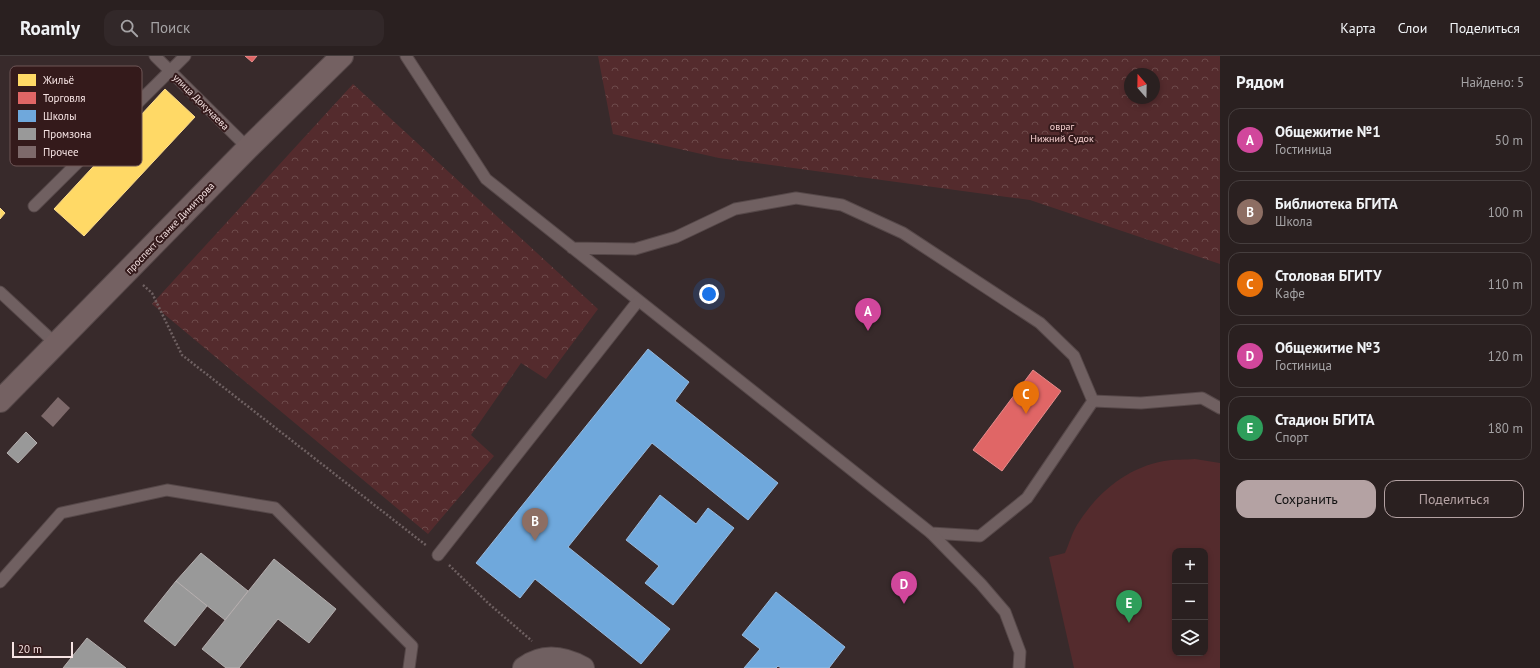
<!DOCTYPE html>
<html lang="ru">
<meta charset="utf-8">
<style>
body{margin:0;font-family:"PT Sans",sans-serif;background:#322829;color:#f1f3f6}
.controls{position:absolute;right:12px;bottom:12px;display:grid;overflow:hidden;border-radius:8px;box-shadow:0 2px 6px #0003}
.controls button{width:36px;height:36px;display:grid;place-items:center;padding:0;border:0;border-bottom:1px solid #463e3e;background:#2a2020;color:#f1f3f6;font:20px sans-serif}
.compass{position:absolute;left:1124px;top:12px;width:36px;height:36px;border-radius:50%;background:#2a2020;box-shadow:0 2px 6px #0003;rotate:340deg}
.scale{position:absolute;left:12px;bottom:10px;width:61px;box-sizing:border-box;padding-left:4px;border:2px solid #f6e3e3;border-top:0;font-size:11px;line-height:14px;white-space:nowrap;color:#f6e3e3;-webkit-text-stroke:3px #341a1b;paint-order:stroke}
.you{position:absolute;left:709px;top:238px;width:14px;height:14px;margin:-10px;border:3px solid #fff;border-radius:50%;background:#1a73e8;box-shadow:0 0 0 6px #1a73e833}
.badge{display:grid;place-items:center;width:26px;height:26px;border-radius:50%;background:#b4a2a3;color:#fff;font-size:13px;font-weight:700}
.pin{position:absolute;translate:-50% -33px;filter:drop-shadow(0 1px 2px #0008)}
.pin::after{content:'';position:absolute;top:21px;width:14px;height:12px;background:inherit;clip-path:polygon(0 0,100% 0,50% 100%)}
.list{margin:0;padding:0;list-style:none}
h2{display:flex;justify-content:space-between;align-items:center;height:52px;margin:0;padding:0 16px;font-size:17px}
h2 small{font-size:13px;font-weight:400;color:#a5a3a5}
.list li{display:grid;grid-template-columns:26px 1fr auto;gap:12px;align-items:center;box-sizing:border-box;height:64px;margin:0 8px 8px;padding:0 8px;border:1px solid #463e3e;border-radius:12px}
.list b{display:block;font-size:15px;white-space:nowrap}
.list p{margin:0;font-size:13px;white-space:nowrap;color:#a5a3a5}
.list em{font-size:13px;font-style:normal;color:#a5a3a5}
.actions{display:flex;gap:8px;padding:12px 16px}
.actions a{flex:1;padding:9px 0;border:1px solid #b4a2a3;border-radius:12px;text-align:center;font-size:14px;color:#b4a2a3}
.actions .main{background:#b4a2a3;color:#111}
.icon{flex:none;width:22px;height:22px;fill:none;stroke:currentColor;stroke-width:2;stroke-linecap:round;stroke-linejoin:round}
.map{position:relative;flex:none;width:1220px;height:612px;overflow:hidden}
header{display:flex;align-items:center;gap:24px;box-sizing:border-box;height:56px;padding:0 20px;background:#2a2020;border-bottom:1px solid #463e3e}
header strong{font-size:19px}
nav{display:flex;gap:22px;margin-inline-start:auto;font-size:14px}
.search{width:280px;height:36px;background:#322829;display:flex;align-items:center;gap:10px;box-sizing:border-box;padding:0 14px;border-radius:12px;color:#a5a3a5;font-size:15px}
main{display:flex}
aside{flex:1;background:#2a2020}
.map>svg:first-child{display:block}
</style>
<header>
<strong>Roamly</strong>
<div class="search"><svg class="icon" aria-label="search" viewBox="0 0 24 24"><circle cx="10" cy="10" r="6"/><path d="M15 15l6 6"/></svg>Поиск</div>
<nav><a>Карта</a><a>Слои</a><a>Поделиться</a></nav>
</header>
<main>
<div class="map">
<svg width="1220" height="612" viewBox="0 0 1220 612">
<defs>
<pattern id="forest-crowns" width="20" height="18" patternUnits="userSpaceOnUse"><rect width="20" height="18" fill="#542b2d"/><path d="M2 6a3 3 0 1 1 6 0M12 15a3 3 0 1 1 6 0" fill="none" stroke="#6d4a4b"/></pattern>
</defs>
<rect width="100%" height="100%" fill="#382a2b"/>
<g fill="url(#forest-crowns)" fill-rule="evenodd">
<path d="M598,0H1220V208L1030,144L719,102L613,78ZM1130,18H1154V42H1130Z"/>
<polygon points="353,28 598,253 546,323 521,307 471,379 494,400 428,478 152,248"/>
</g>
<path fill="#542b2d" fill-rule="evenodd" d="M1195,403L1220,407V612H1074L1049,501L1065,497C1069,488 1072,477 1077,469C1097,437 1126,412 1164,405C1174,403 1185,404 1195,403ZM1175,495H1205V597H1175Z"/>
<g fill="#ffd966" stroke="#fcdc8c">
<polygon points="165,33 195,61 84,180 54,153"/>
<polygon points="0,152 5,157 0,163"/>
</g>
<g fill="#e06666" stroke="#e78c8c">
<polygon points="245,0 257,0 252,6"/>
<polygon points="1033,314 1061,335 1002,415 973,394"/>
</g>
<g fill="#6fa8dc" stroke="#98bade">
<polygon points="648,293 689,326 675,345 778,427 748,464 652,387 568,491 670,573 641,608 535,523 520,542 476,507"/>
<polygon points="660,439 696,468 708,452 734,472 673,549 645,527 659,510 626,484"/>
<polygon points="776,536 845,591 829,612 781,612 778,610 776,612 744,612 760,593 742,579"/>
</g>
<g fill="#999" stroke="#b5afaf">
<polygon points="26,376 37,387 18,407 7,397"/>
<polygon points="201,497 248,535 225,564 176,525"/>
<polygon points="274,503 336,553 309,587 278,563 239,612 226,612 202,593"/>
<polygon points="176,525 207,550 175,590 144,565"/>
<polygon points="87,582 126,612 63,612"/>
</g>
<polygon fill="#7d696a" points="58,341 70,352 53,371 41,360"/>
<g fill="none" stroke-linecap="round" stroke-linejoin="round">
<g stroke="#564849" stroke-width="13">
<g id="lane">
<polyline points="155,0 248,92"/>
<polyline points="406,0 486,123 931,477 980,480 1027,442 1093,345 1074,300 1040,267 903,177 842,149 796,142 735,153 676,181 635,193 572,192"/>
<polyline points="34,150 185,0"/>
<polyline points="0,236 56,288"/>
<polyline points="1093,345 1141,347 1202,342 1220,352"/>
<polyline points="931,477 981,528 1005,556 1020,596 1019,612"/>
<polyline points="438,499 638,245"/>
<polyline points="0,526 61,457 167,434 275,452 412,590 409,612"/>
</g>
</g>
<g stroke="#564849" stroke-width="24">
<path id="street" d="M524,612C543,598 563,601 583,612"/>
</g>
<g stroke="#564849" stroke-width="24">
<polyline id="secondary" points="0,345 248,92 342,0"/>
</g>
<g stroke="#6f6162" stroke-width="2.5" stroke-dasharray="2 2" stroke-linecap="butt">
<polyline points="143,229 152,237 182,299 427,490"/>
<polyline points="449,509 488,547 532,585"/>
</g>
<use href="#lane" stroke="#706061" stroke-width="11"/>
<use href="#street" stroke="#706061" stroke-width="22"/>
<use href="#secondary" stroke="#746162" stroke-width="22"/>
</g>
<g text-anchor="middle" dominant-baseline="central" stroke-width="4" stroke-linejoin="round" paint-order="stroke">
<g font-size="10" fill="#f6e3e3" stroke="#341a1b">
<text transform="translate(201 46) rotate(45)">улица Докучаева</text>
<text transform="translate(170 172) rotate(-46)">проспект Станке Димитрова</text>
</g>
<g font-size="10" fill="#f9d2d2" stroke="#341a1b">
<text x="1062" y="70">овраг<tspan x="1062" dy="12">Нижний Судок</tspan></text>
</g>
</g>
<rect x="10" y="10" width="132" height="100" rx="6" fill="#341a1b" stroke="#6e5657" stroke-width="1"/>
<rect x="18" y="18" width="18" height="12" fill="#ffd966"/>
<rect x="18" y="36" width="18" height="12" fill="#e06666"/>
<rect x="18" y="54" width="18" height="12" fill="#6fa8dc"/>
<rect x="18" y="72" width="18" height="12" fill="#999"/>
<rect x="18" y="90" width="18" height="12" fill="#7d696a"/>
<g font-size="11" fill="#f6e3e3">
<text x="43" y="28">Жильё</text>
<text x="43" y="46">Торговля</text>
<text x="43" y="64">Школы</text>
<text x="43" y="82">Промзона</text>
<text x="43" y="100">Прочее</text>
</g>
</svg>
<div class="controls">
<button>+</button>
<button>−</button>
<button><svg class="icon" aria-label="layers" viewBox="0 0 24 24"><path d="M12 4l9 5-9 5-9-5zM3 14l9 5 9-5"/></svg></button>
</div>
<svg class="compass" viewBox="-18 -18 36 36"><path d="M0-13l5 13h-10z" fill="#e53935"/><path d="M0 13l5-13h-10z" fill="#a5a3a5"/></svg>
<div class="scale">20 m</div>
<div class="you"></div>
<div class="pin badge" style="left:868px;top:275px;background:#d1479c">A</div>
<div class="pin badge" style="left:535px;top:485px;background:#8d6e63">B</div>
<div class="pin badge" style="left:1026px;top:358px;background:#e8710a">C</div>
<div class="pin badge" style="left:904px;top:548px;background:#d1479c">D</div>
<div class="pin badge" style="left:1129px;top:567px;background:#2e9e5b">E</div>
</div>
<aside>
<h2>Рядом<small>Найдено: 5</small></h2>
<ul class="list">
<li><span class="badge" style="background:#d1479c">A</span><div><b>Общежитие №1</b><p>Гостиница</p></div><em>50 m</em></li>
<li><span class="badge" style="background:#8d6e63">B</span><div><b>Библиотека БГИТА</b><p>Школа</p></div><em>100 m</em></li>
<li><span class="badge" style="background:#e8710a">C</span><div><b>Столовая БГИТУ</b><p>Кафе</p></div><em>110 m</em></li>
<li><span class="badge" style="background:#d1479c">D</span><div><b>Общежитие №3</b><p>Гостиница</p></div><em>120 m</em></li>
<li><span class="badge" style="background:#2e9e5b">E</span><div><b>Стадион БГИТА</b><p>Спорт</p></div><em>180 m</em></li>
</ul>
<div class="actions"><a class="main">Сохранить</a><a>Поделиться</a></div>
</aside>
</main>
